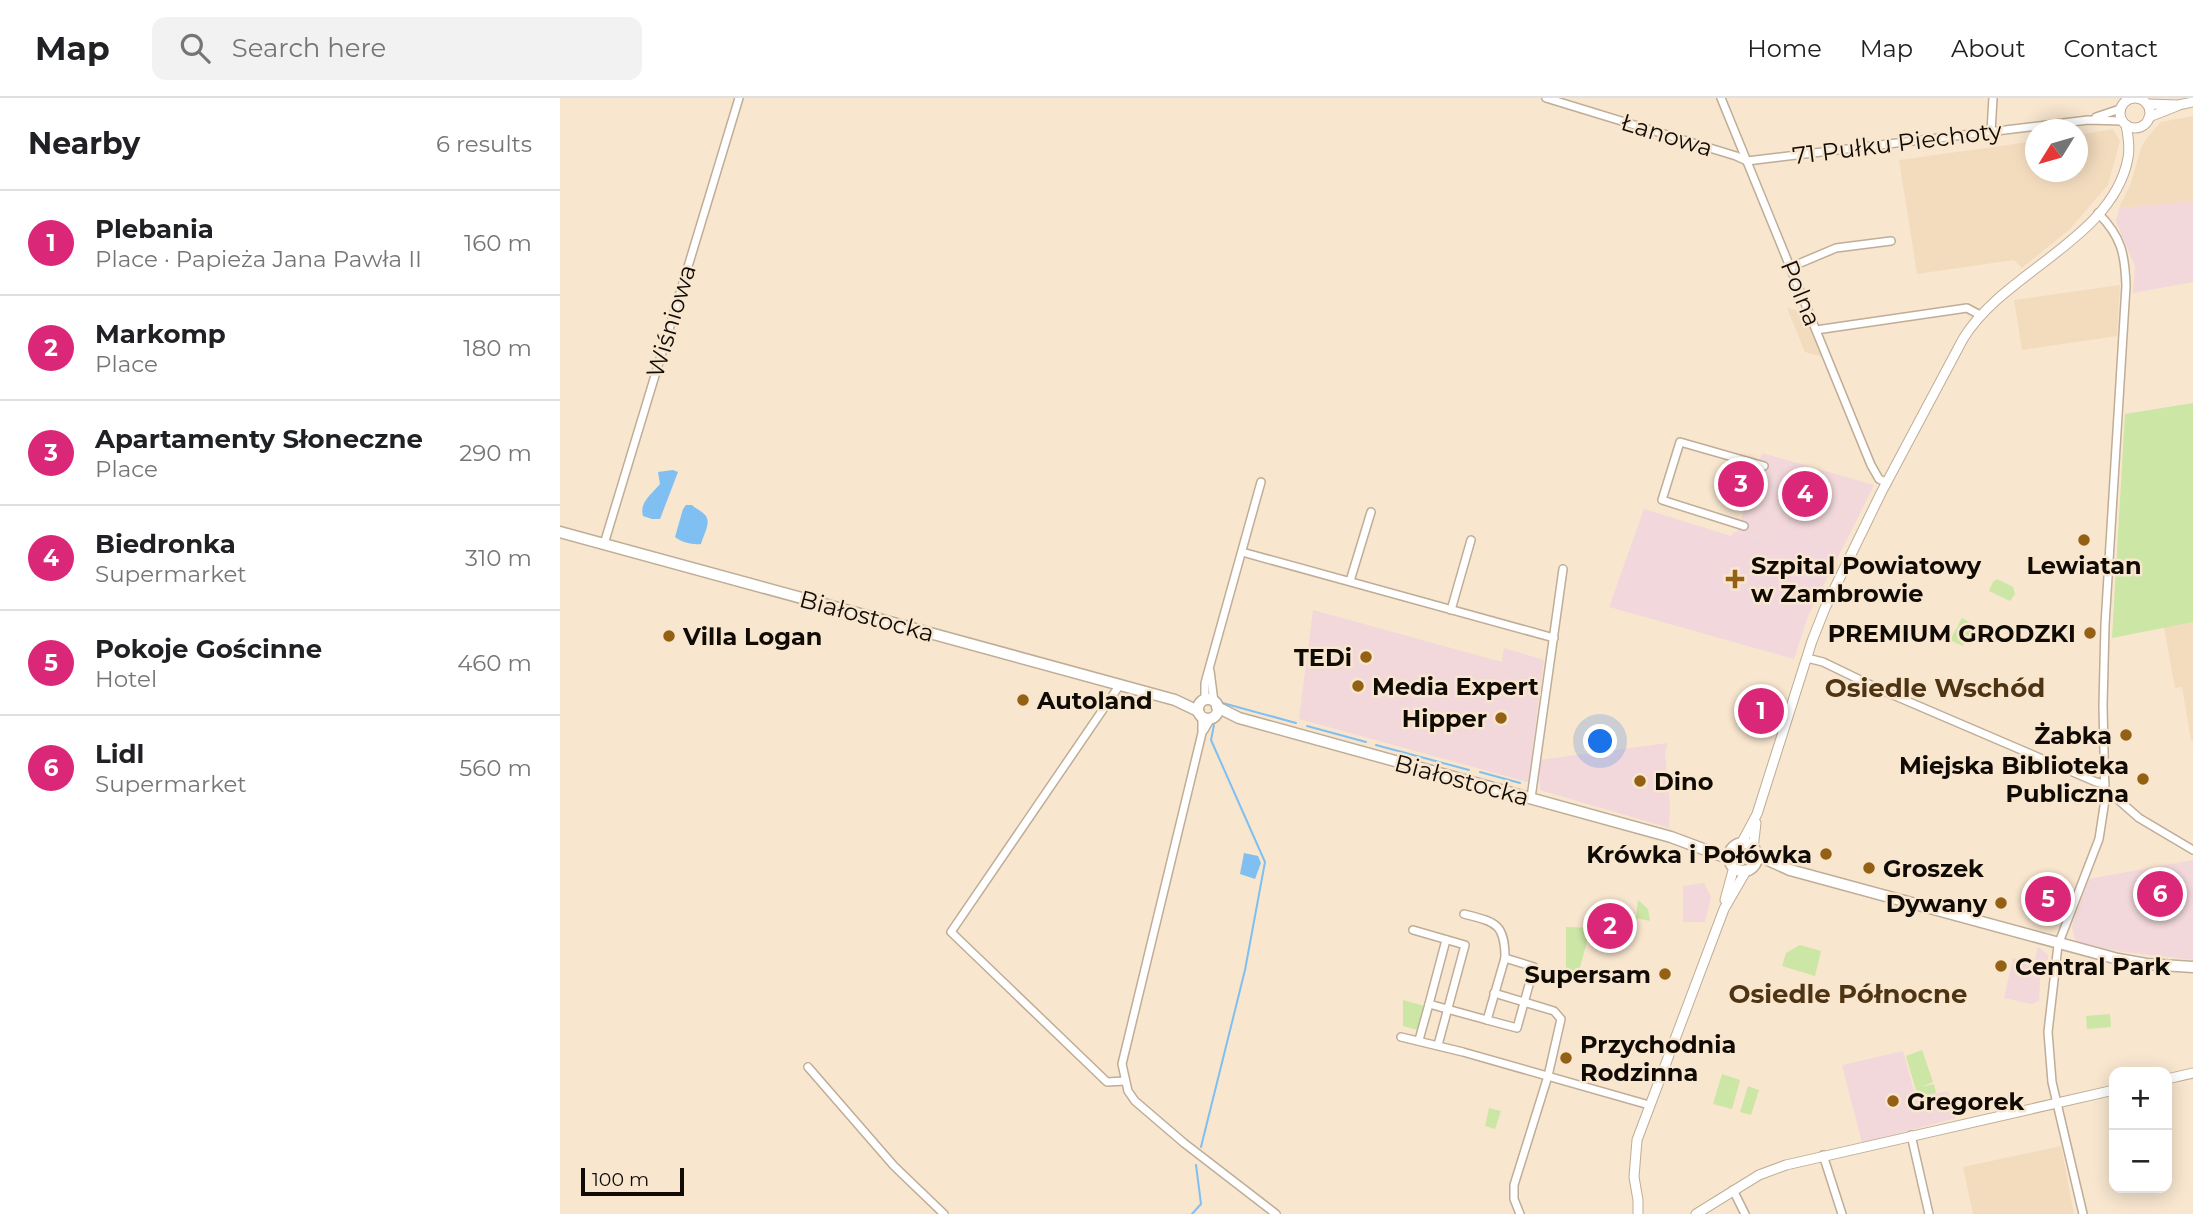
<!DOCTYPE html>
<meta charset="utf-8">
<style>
body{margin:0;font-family:Montserrat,sans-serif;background:#f2f2f2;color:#202124}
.controls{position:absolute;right:21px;bottom:21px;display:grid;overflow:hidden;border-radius:14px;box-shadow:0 4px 18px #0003}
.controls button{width:63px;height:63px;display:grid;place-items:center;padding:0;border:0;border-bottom:2px solid #e0e0e0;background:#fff;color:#202124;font:35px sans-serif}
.compass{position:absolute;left:1465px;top:21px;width:63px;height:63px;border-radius:50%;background:#fff;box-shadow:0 4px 18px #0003;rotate:233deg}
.scale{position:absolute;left:21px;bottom:18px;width:103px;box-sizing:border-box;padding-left:7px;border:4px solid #110b05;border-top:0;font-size:19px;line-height:24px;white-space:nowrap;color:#110b05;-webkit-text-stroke:5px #f8e6cf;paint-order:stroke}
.you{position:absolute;left:1041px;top:644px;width:24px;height:24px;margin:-18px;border:5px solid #fff;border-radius:50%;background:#1a73e8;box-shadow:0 0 0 10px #1a73e833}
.badge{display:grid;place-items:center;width:46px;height:46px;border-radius:50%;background:#db2777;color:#fff;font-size:23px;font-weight:700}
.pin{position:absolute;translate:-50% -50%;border:4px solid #fff;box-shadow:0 2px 7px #0006}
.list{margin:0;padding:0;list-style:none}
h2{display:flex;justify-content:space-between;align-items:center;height:91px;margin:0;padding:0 28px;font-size:30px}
h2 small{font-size:23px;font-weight:400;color:#757577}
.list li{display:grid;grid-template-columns:46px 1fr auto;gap:21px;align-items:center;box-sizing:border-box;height:105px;padding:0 28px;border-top:2px solid #e0e0e0}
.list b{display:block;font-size:26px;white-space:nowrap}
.list p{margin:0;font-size:23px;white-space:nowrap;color:#757577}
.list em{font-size:23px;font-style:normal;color:#757577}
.icon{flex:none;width:38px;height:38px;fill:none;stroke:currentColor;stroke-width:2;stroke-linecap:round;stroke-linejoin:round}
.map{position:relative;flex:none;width:1633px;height:1116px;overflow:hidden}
header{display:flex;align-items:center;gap:42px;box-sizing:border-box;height:98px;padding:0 35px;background:#fff;border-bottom:2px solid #e0e0e0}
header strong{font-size:33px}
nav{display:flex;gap:38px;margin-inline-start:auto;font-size:24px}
.search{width:490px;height:63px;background:#f2f2f2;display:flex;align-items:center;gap:18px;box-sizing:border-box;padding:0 24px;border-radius:14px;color:#757577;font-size:26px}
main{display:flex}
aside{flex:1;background:#fff}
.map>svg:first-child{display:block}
</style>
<header>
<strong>Map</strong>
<div class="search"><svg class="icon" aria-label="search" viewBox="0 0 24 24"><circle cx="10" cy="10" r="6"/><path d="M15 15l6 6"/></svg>Search here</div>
<nav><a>Home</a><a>Map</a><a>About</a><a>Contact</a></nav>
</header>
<main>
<aside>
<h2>Nearby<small>6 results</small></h2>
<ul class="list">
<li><span class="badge">1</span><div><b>Plebania</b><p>Place · Papieża Jana Pawła II</p></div><em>160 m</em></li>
<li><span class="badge">2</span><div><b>Markomp</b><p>Place</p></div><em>180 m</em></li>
<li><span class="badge">3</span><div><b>Apartamenty Słoneczne</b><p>Place</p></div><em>290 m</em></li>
<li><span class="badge">4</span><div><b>Biedronka</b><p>Supermarket</p></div><em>310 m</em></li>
<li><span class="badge">5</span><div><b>Pokoje Gościnne</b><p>Hotel</p></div><em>460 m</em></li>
<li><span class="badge">6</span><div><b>Lidl</b><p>Supermarket</p></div><em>560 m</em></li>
</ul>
</aside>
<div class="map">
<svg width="1633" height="1116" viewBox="0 0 1633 1116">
<rect width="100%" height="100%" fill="#f8e6cf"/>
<g fill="#f2d8db">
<polygon points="1633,103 1633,184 1573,195 1575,168 1556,124 1559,110"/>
<polygon points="1202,355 1314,387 1286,443 1279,439 1276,442 1217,414 1207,442 1177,434"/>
<polygon points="753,512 942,564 944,550 984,562 968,684 739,621"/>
<polygon points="1108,645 1105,654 1110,707 1109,730 980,692 979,662"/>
<polygon points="1633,762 1633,862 1557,853 1521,845 1515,842 1512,828 1529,781"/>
<polygon points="1144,785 1151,799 1145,824 1123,824 1123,788"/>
<polygon points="1478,849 1488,857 1488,862 1481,864 1479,903 1471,906 1444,900 1453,860 1474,865"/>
<polygon points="1343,953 1356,1000 1388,993 1396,1020 1302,1045 1282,967"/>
</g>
<g fill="#f3dcbe">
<polygon points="1633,18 1633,103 1559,110 1571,85 1581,50 1586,41 1601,24"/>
<polygon points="1553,31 1560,43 1548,87 1510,131 1462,170 1454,162 1357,176 1339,62 1475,43 1476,74 1518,74 1518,37"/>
<polygon points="1560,187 1557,238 1462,252 1454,202"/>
<polygon points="1227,210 1244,214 1263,259 1245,254"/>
<polygon points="1633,524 1633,642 1631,642 1622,589 1615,590 1604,529"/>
<polygon points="1501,1048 1514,1116 1413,1116 1403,1069"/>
</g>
<polygon fill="#f2d8dc" points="1084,411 1171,438 1174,434 1177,434 1206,442 1217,414 1276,442 1279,439 1286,443 1248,518 1234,561 1049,509"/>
<g fill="#cce6a5">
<polygon points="1633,305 1633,524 1552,540 1565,316"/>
<polygon points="1437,481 1453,489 1455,496 1450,503 1429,493 1433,484"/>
<polygon points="1402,520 1414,527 1403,548 1390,542"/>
<circle cx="1183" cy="759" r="8"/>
<polygon points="1078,802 1088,811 1090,823 1076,820"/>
<polygon points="1006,829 1031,830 1018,876 1006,873"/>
<polygon points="1240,847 1261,853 1255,878 1222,868 1226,855"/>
<polygon points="843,902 864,908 858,932 843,928"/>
<polygon points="1550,916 1551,929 1527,931 1526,918"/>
<polygon points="1362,952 1373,984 1361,989 1374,986 1376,995 1358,999 1346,958"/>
<polygon points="1162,976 1180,982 1172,1011 1153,1006"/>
<polygon points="1188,988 1199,992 1191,1017 1180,1014"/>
<polygon points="929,1010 941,1013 935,1031 925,1028"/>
</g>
<g fill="#7fbff2">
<path d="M113,372L118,374L100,421H92L83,418C79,404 92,396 100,386L98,374Z"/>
<path d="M126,407H132C136,411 142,413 146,418C151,426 143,438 141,446C132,447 121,444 115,439L123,411Z"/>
<polygon points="684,755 698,758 701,765 695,781 680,776"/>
</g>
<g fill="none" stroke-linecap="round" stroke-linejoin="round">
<g stroke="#7fbff2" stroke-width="2">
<polyline points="659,604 736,625"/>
<polyline points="747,628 806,644"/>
<polyline points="816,647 909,672"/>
<polyline points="920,674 960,685"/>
<polyline points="641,1049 685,872 705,764 651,642 654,627"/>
<polyline points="632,1116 641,1106 636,1067"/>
</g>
<g stroke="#bfad97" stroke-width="10">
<g id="minor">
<polyline points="986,0 1176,58 1187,63"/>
<polyline points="1161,0 1311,367 1319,381 1327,385"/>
<polyline points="1536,19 1560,11"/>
<polyline points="1431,34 1433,0"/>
<polyline points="1187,63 1528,22 1562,23"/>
<polyline points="1231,169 1276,150 1331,143"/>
<polyline points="1256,232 1407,210 1420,217"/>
<polyline points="1184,428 1102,402 1120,344 1204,368"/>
<polyline points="44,446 179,0"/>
<polyline points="682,454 994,540"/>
<polyline points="790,483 811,414"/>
<polyline points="891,512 911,442"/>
<polyline points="1247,560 1263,564 1319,591 1536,684 1545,686"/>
<polyline points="650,573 654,604"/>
<polyline points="559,588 391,834 547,984 565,983"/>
<polyline points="645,602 645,585 701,384"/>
<polyline points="642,619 642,635 562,966 568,993 575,1003 624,1045 716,1116"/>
<polyline points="644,632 651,620"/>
<polyline points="1545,694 1554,698 1579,720 1633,752"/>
<polyline points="971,700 1003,471"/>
<path d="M904,816C935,824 945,825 945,860"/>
<polyline points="853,832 905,847 878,947"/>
<polyline points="886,842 869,906 927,922"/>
<polygon points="945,860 974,869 957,930 927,922"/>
<polyline points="934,895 994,913 1001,921 988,978 954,1087 954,1101 960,1116"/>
<polyline points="841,939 903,954 1089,1007"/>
<polyline points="859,942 869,906"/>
<polyline points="248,969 334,1068 384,1116"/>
<polyline points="1351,1037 1369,1116"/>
<polyline points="1263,1057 1282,1116"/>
<polyline points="1173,1092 1185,1116"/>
<path d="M1523,1116L1492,984L1488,934L1498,847L1539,741L1545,702L1543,607L1545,527L1566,188C1565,157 1562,139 1538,115"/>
</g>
</g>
<g stroke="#bfad97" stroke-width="11">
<g id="tertiary">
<circle cx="1575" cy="15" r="15"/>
<polyline points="1587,6 1618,7 1633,4"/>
<polyline points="1589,19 1617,8"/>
<path d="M1181,746L1197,716L1252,543L1265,510L1321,395L1403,241C1443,174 1553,141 1568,60C1570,50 1568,37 1566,27"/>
<polyline points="1193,750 1196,725"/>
<polyline points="1165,802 1174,769"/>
<polyline points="1607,981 1633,975"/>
<polyline points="1078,1116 1078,1102 1074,1079 1077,1042 1164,811 1186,773"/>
<polyline points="1136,1116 1199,1077 1226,1067 1554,992"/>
</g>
</g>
<g stroke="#bfad97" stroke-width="13">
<g id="secondary">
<polyline points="0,434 615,602 638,613"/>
<circle cx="648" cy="611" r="10"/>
<polyline points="657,609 679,620 1111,739 1170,761"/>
<circle cx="1183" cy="759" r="14"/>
<polyline points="1197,757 1230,772 1558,861 1586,866 1633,869"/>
</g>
</g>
<use href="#minor" stroke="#fff" stroke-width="7"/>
<use href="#tertiary" stroke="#fff" stroke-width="9"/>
<use href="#secondary" stroke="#fff" stroke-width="10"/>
</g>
<g fill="#946013" stroke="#f8e6cf" stroke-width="2.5">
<circle cx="1524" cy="442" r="7"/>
<path d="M1171.5 470.5h7v7h7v7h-7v7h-7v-7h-7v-7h7z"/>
<circle cx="1530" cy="535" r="7"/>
<circle cx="109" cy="538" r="7"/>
<circle cx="806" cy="559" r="7"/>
<circle cx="798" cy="588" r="7"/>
<circle cx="463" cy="602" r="7"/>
<circle cx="941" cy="620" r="7"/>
<circle cx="1566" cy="637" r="7"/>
<circle cx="1583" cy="681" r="7"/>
<circle cx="1080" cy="683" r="7"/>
<circle cx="1266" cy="756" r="7"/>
<circle cx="1309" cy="770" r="7"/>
<circle cx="1441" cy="805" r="7"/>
<circle cx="1441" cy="868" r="7"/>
<circle cx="1105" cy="876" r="7"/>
<circle cx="1006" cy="960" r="7"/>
<circle cx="1333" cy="1003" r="7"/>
</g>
<g text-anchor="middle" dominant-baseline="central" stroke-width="5" stroke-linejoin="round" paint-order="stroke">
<g font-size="24" fill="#110b05" stroke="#f8e6cf">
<text transform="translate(1107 37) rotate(17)">Łanowa</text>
<text transform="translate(1337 45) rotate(-7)">71 Pułku Piechoty</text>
<text transform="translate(1241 195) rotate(68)">Polna</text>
<text transform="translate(111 223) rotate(-73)">Wiśniowa</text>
<text transform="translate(307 518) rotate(15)">Białostocka</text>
<text transform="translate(902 682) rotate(15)">Białostocka</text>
</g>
<g font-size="24" font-weight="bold" fill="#110b05" stroke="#f8e6cf" text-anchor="start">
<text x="1191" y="467">Szpital Powiatowy<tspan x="1191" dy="28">w Zambrowie</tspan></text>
<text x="1524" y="467" text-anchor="middle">Lewiatan</text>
<text x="1516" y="535" text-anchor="end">PREMIUM GRODZKI</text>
<text x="123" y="538">Villa Logan</text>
<text x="792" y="559" text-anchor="end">TEDi</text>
<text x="812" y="588">Media Expert</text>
<text x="477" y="602">Autoland</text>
<text x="927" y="620" text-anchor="end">Hipper</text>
<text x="1552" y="637" text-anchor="end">Żabka</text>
<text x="1569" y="667" text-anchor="end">Miejska Biblioteka<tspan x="1569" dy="28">Publiczna</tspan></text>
<text x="1094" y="683">Dino</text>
<text x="1252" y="756" text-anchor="end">Krówka i Połówka</text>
<text x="1323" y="770">Groszek</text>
<text x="1427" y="805" text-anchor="end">Dywany</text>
<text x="1455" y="868">Central Park</text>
<text x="1091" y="876" text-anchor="end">Supersam</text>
<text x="1020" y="946">Przychodnia<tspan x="1020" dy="28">Rodzinna</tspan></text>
<text x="1347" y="1003">Gregorek</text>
</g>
<g font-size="26" font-weight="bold" fill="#4e3413" stroke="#f8e6cf">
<text x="1375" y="590">Osiedle Wschód</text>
<text x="1288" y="896">Osiedle Północne</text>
</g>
</g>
</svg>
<div class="controls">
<button>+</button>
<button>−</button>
</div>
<svg class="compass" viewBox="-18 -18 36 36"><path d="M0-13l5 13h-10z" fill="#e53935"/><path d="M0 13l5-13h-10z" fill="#757577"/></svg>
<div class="scale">100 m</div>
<div class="you"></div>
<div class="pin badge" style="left:1201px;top:613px">1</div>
<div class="pin badge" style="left:1050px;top:828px">2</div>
<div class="pin badge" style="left:1181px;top:386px">3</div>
<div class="pin badge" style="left:1245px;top:396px">4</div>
<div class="pin badge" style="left:1488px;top:801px">5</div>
<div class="pin badge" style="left:1600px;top:796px">6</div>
</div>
</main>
